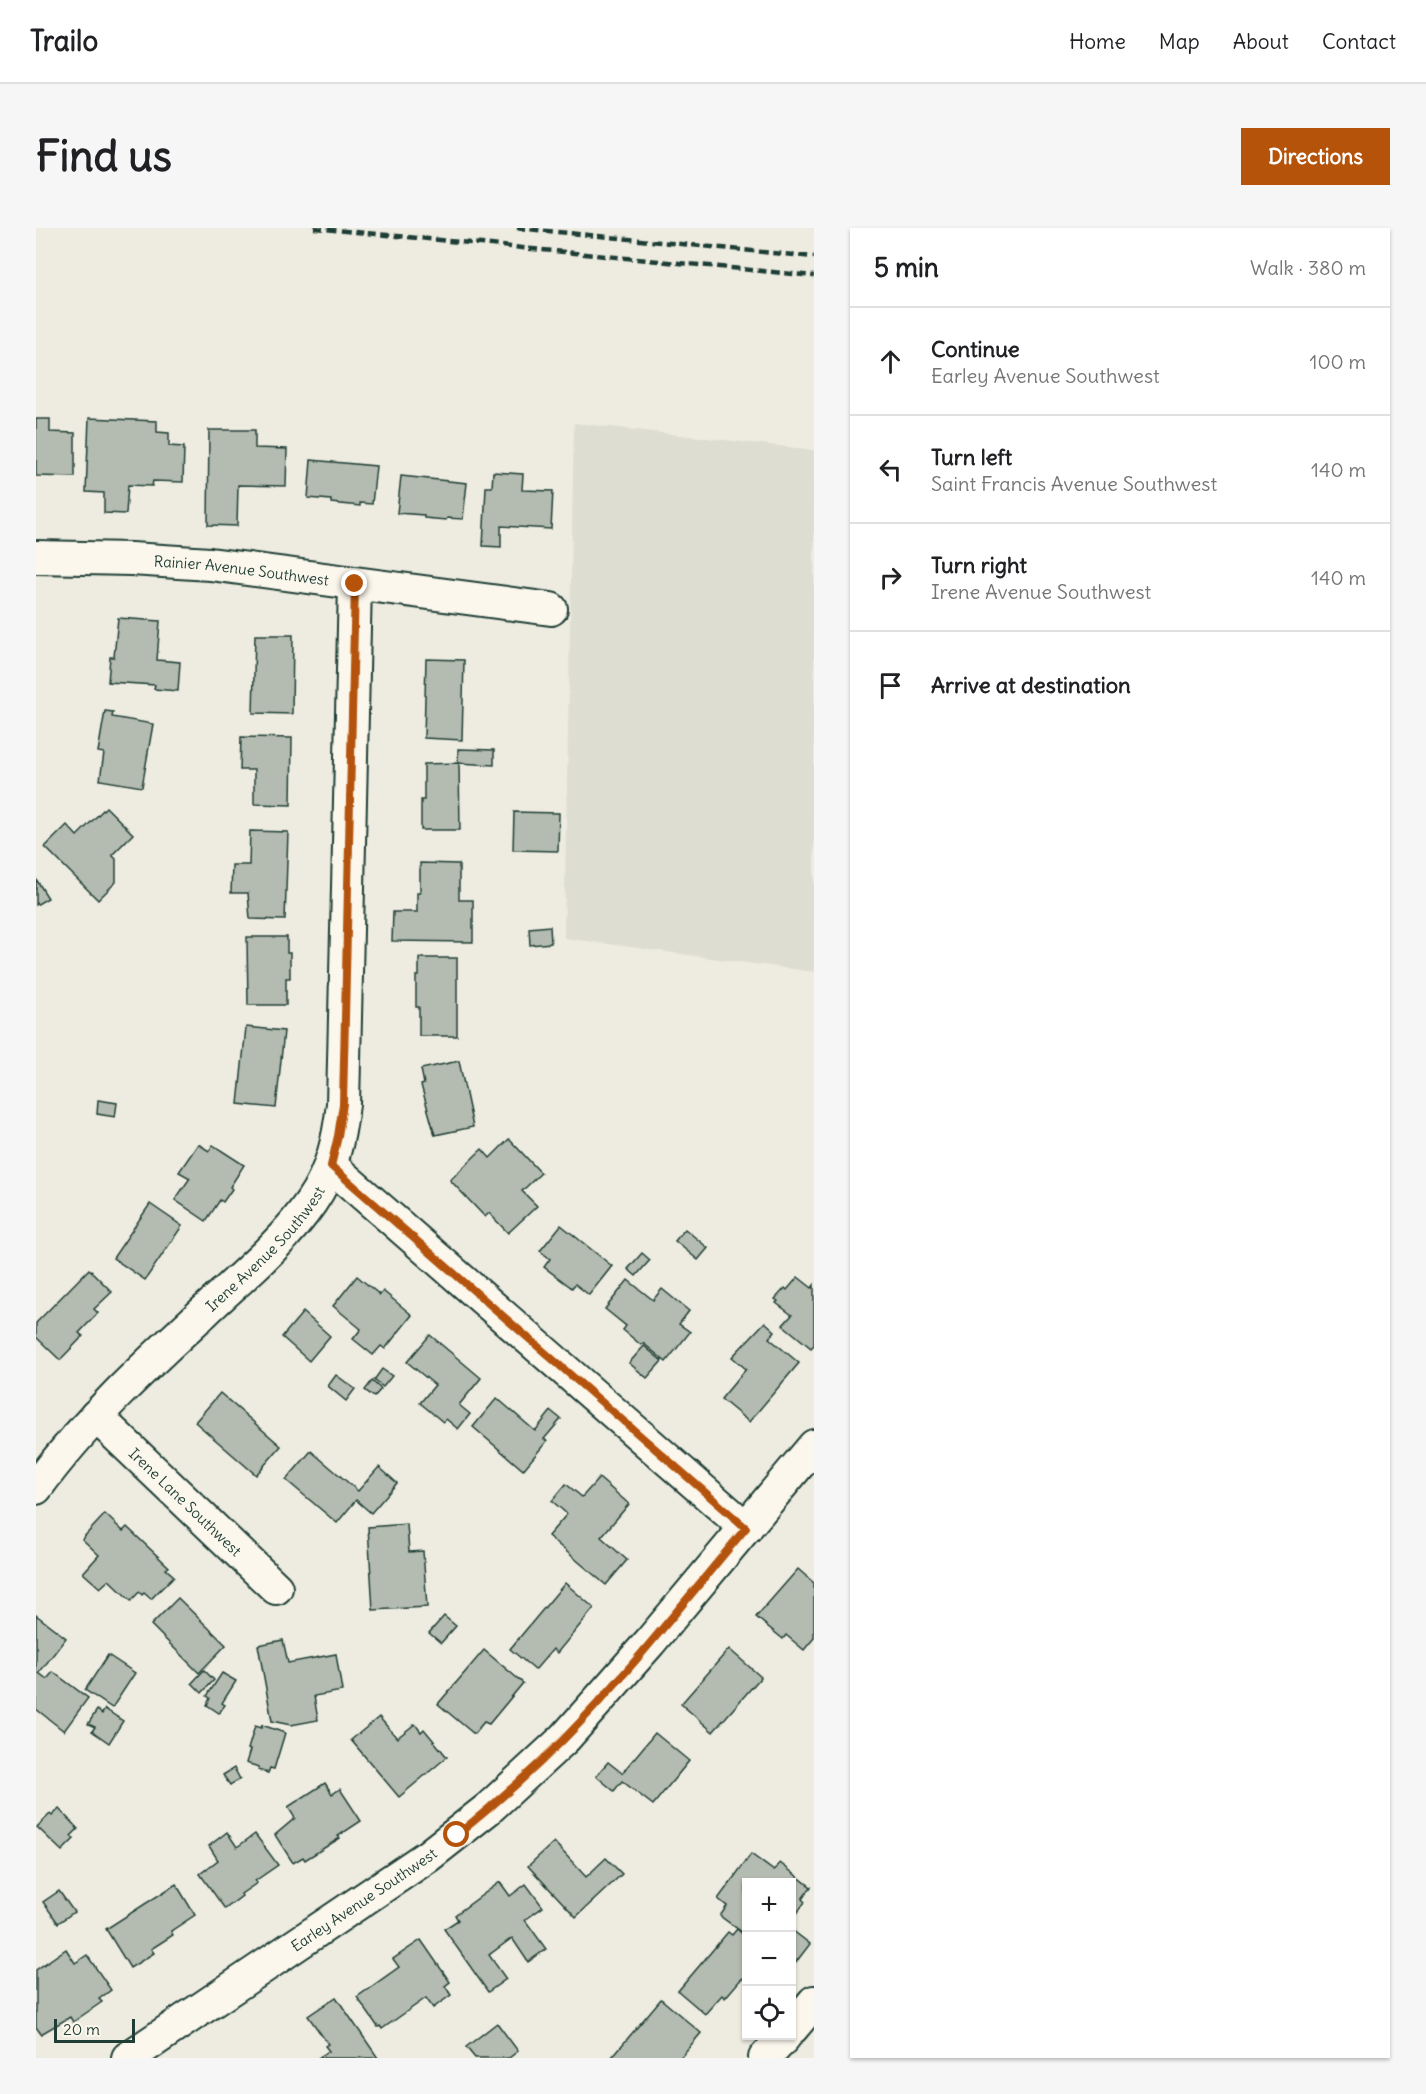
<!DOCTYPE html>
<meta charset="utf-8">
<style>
body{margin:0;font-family:Delius,sans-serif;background:#f6f6f6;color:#202124}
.controls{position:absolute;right:18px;bottom:18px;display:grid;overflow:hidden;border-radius:0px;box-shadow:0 2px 4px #0004}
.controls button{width:54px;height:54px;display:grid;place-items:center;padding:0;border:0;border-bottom:2px solid #e0e0e0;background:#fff;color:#202124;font:30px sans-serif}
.scale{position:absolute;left:18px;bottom:15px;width:81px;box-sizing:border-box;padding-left:6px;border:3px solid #1f3d34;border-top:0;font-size:16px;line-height:21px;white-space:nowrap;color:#1f3d34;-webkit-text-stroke:4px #fbf7ec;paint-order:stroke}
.stop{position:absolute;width:18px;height:18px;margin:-14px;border:4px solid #b45309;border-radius:50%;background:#fff}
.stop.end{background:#b45309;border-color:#fff;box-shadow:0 2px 6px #0008}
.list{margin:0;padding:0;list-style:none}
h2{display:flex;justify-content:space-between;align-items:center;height:78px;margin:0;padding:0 24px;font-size:26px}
h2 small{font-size:20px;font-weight:400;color:#757577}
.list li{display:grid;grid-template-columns:39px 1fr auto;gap:18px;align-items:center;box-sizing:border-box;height:108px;padding:0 24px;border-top:2px solid #e0e0e0}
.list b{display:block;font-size:22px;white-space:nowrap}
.list p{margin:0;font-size:20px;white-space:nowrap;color:#757577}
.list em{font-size:20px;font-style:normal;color:#757577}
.icon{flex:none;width:33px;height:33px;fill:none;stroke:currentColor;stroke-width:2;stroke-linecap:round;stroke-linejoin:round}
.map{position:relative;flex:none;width:778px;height:1830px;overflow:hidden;border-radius:0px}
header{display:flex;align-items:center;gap:36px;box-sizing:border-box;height:84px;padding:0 30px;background:#fff;border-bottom:2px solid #e0e0e0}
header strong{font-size:28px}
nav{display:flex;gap:33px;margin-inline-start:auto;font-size:21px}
.intro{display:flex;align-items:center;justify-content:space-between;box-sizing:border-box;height:144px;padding:0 36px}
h1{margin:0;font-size:42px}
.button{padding:15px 27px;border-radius:0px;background:#b45309;color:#fff;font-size:21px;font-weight:700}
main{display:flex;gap:36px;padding:0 36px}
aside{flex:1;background:#fff;border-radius:0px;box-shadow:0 2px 4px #0004}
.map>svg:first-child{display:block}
</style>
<header>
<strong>Trailo</strong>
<nav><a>Home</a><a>Map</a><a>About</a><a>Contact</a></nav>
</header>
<div class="intro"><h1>Find us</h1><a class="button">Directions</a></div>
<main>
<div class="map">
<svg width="778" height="1830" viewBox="0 0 778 1830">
<rect width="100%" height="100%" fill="#eeece1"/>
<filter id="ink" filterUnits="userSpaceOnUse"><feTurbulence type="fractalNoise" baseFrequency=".0167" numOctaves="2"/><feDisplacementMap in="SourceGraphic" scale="12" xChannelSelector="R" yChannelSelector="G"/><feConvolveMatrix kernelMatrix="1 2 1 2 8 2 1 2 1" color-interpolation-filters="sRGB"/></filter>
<g filter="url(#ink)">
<polygon fill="#ddddd2" points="538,195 778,222 778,744 528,710"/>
<g fill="#b4bbb0" stroke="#1f3d34" stroke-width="1.5">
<polygon points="53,190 121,193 121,204 133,205 133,218 148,219 147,254 117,253 116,258 92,257 90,286 68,285 68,265 50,264"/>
<polygon points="0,191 14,191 14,204 39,205 39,249 0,248"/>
<polygon points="173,202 219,202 219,220 251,221 250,258 202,257 201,298 172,297"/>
<polygon points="275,232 340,238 336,276 324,275 324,278 295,275 295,272 272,270"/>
<polygon points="457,244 487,246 486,262 517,263 515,301 465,298 465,319 447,318 450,259 456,259"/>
<polygon points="365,248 431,255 427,291 411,290 410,292 388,290 388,287 361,285"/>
<polygon points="82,390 124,393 121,432 144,434 142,463 118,461 119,457 72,454 74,429 78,429"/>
<polygon points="219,407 257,407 256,486 217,485"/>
<polygon points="390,431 428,432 426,512 388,510"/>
<polygon points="69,483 77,484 76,489 117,496 106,559 64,552 68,525 62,524"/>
<polygon points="205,509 256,510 255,577 218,576 218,542 204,542"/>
<polygon points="422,521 458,522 458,537 422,535"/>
<polygon points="423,535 424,602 385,602 385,572 388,572 388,536"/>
<polygon points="70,579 97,606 76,627 80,631 80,654 62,672 9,619 31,597 41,608"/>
<polygon points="478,584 523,585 522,623 477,622"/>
<polygon points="214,603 252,604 249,692 214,691 212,665 195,665 196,637 213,637"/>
<polygon points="384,635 423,636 423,672 437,672 437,714 356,713 357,684 381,684 381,665 384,665"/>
<polygon points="0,651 12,670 0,677"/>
<polygon points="514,698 515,715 494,717 493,700"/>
<polygon points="211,709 251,709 251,725 254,725 254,750 250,750 250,777 212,777"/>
<polygon points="383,730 421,730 421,808 383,808 383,779 380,779 380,748 383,748"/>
<polygon points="210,799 248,803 240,880 202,876"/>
<polygon points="423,833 437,899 399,907 385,857 388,856 385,841"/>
<polygon points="62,872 81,875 79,889 61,886"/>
<polygon points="473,911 505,945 486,963 501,978 472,1005 453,985 449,989 414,952 446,921 454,930"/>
<polygon points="162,916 173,923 177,917 208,937 194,959 196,961 187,974 184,972 170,993 139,972 154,950 143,944"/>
<polygon points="114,976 146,998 109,1052 77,1030"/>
<polygon points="525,997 576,1038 553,1067 539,1056 536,1060 508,1039 514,1031 504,1023"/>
<polygon points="649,1001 672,1020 662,1032 639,1013"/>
<polygon points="606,1025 614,1032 600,1048 592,1041"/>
<polygon points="53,1041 76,1064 58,1081 62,1085 43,1105 47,1108 24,1132 0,1109 0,1095"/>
<polygon points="321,1048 344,1067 347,1063 376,1087 349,1121 345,1118 337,1127 317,1111 325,1101 297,1078"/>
<polygon points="762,1049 776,1060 778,1057 778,1117 775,1120 747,1097 756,1087 740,1075 742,1073 739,1071 749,1060 751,1062"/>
<polygon points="592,1052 617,1072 626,1061 653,1083 643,1096 654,1104 630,1134 607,1115 605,1117 587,1102 590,1098 569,1081"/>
<polygon points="267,1084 294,1108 273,1133 246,1109"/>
<polygon points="729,1094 739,1103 733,1110 763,1135 713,1194 685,1171 710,1141 696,1129"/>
<polygon points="394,1107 445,1150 423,1177 434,1186 422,1201 410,1191 407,1194 384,1175 399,1157 371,1134"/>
<polygon points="608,1118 626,1133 611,1150 593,1135"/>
<polygon points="346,1141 356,1148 347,1159 338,1152"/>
<polygon points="300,1147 319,1161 310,1173 292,1158"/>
<polygon points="336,1153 345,1161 338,1169 329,1162"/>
<polygon points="184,1165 245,1218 220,1247 159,1194"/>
<polygon points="461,1170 499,1203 515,1183 525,1191 508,1211 511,1213 487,1242 437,1199"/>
<polygon points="275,1223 322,1263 343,1239 361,1255 335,1285 320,1272 301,1295 250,1252"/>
<polygon points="563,1250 593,1276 565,1309 591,1332 570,1357 512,1308 531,1286 516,1273 530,1256 546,1269"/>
<polygon points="69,1286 87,1303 91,1299 133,1339 130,1341 138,1348 115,1371 108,1365 106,1367 103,1364 95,1373 73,1352 64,1360 47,1345 63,1327 46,1311"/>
<polygon points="371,1296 373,1324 387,1323 391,1379 337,1382 332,1299"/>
<polygon points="762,1341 778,1355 778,1410 768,1422 750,1407 747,1411 720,1389"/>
<polygon points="529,1355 558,1380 521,1425 517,1421 499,1442 474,1421"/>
<polygon points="142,1370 190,1417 163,1445 115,1397"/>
<polygon points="0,1387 30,1410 3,1445 11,1451 17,1444 52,1470 28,1503 0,1481"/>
<polygon points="408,1388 420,1398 405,1415 393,1405"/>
<polygon points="247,1412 252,1435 300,1426 306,1463 278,1468 282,1492 255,1497 236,1493 222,1417"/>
<polygon points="693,1421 725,1449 677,1504 645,1476"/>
<polygon points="448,1422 487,1455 453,1496 448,1494 438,1506 402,1476"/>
<polygon points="72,1427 99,1445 76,1480 49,1462"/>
<polygon points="168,1442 178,1452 166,1465 156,1455"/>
<polygon points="186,1445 200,1453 186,1475 189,1477 183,1485 171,1477 174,1470 171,1468"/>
<polygon points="69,1481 87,1493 73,1515 56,1503 59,1499 52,1496 61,1482 66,1486"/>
<polygon points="343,1489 361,1510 379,1496 385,1504 388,1501 411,1529 363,1569 315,1512"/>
<polygon points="226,1497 249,1505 238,1541 234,1540 232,1545 222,1542 223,1539 210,1535 214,1522 212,1521 219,1498 225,1500"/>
<polygon points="619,1505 653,1533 617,1577 586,1553 578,1563 560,1548 572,1534 586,1545"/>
<polygon points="198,1540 204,1551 194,1557 187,1547"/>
<polygon points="289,1555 296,1566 304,1561 325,1593 302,1608 304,1610 269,1632 267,1629 257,1635 239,1607 259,1590 252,1579"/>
<polygon points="23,1581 42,1601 35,1608 38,1611 26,1623 1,1599 14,1586 16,1588"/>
<polygon points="191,1604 201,1619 219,1606 242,1637 219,1653 221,1655 205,1666 206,1668 189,1681 164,1646 182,1632 173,1618"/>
<polygon points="518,1614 550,1649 570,1630 586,1646 540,1689 492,1638"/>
<polygon points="715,1626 738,1643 744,1635 775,1659 766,1671 769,1674 756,1692 756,1654 710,1654 710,1707 684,1688 691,1678 682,1671"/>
<polygon points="464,1654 474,1668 490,1656 507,1679 489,1692 510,1721 492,1734 476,1710 453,1727 470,1751 452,1764 408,1701 422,1692 419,1687"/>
<polygon points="140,1656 159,1687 135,1703 137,1707 115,1721 118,1725 94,1740 70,1701"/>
<polygon points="23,1663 38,1684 22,1695 7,1674"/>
<polygon points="701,1701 710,1709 710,1749 708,1752 706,1750 689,1770 686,1767 669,1786 642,1763 692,1704 696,1707"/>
<polygon points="756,1702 774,1716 757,1738 756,1737"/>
<polygon points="385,1712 414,1754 409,1758 415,1767 397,1780 390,1770 346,1801 344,1798 342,1799 321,1769 363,1739 357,1731"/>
<polygon points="30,1721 39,1735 51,1727 75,1762 63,1771 66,1774 37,1794 34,1789 5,1806 0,1799 0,1742"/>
<polygon points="300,1769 342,1830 282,1830 293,1823 289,1818 292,1816 272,1788"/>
<polygon points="625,1771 665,1805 644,1830 577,1830 576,1829"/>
<polygon points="461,1795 482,1823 473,1830 439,1830 430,1819"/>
</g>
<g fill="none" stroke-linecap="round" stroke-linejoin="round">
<g stroke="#1f3d34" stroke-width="36">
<g id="street">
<path id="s1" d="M0,329L95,331L174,336L515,381"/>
<polyline points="295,938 710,1300"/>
<path id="s2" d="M60,1188L240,1360"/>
<path id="s3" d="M0,1260C49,1193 109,1138 170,1082C206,1048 247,1015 275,974C296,944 303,911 307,876L319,356"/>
<polyline points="756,1800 778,1774"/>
<path id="s4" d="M92,1830L392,1628L453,1580L529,1510L614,1414L778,1218"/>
<polyline points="729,1830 749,1808"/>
</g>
</g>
<use href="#street" stroke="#fbf7ec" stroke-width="32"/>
<g stroke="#1f3d34" stroke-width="4.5" stroke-dasharray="9 4.5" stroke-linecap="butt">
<polyline points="278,0 778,48"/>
<polyline points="481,0 778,29"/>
</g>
</g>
</g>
<g fill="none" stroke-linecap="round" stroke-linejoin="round" filter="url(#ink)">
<path stroke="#b45309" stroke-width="8" d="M319,356L307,876L302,908L295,938L710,1300C650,1371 592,1446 527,1512C493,1546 458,1577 421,1607"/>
</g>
<g text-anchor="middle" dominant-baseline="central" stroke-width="4.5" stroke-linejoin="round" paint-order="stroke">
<g font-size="15" fill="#1f3d34" stroke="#fbf7ec">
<text stroke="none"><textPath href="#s1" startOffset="206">Rainier Avenue Southwest</textPath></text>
<text stroke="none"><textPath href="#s3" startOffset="332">Irene Avenue Southwest</textPath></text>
<text stroke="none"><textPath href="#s2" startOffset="124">Irene Lane Southwest</textPath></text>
<text stroke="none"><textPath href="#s4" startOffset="284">Earley Avenue Southwest</textPath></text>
</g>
</g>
</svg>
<div class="controls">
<button>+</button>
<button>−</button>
<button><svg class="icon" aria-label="locate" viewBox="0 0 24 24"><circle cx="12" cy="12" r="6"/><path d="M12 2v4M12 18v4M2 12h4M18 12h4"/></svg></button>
</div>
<div class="scale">20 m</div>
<div class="stop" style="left:421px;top:1607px"></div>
<div class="stop end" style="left:319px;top:356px"></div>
</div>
<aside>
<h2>5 min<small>Walk · 380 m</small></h2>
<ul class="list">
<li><svg class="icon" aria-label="ahead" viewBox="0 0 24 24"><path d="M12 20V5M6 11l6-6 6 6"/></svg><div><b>Continue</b><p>Earley Avenue Southwest</p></div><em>100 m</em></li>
<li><svg class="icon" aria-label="left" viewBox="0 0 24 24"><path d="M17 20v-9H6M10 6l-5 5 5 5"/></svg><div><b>Turn left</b><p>Saint Francis Avenue Southwest</p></div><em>140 m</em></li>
<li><svg class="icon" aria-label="right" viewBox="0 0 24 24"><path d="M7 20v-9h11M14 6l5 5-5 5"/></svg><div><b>Turn right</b><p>Irene Avenue Southwest</p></div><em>140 m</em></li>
<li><svg class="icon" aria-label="arrive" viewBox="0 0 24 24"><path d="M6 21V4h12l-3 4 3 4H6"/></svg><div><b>Arrive at destination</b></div></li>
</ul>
</aside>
</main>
